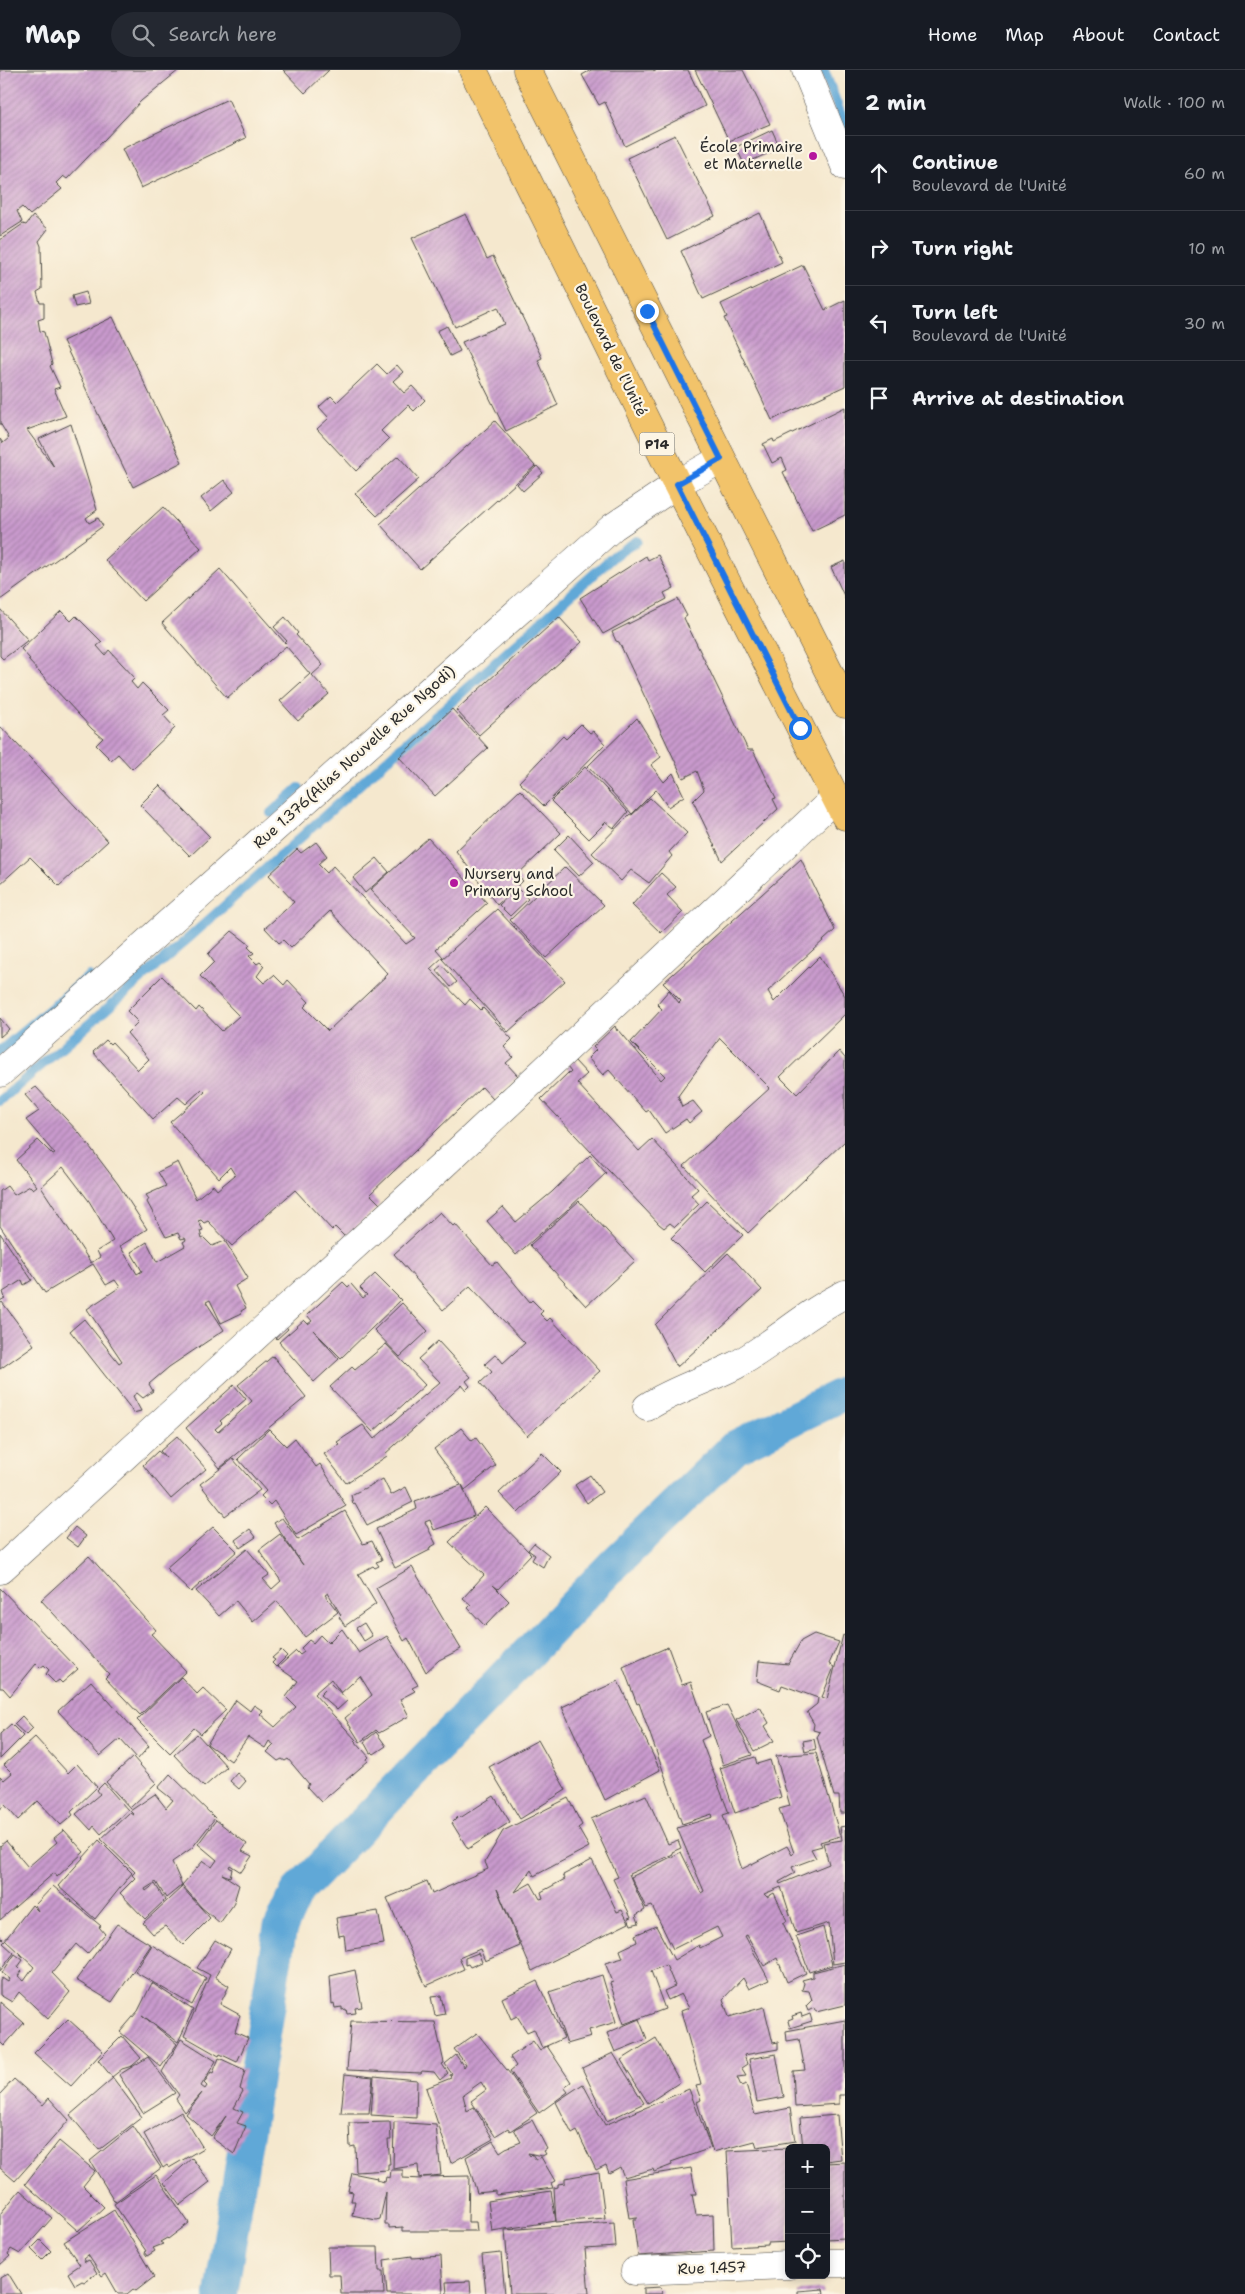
<!DOCTYPE html>
<meta charset="utf-8">
<style>
body{margin:0;font-family:"Shantell Sans",sans-serif;background:#242831;color:#f1f3f6}
.controls{position:absolute;right:15px;bottom:15px;display:grid;overflow:hidden;border-radius:8px;box-shadow:0 2px 8px #0003}
.controls button{width:45px;height:45px;display:grid;place-items:center;padding:0;border:0;border-bottom:1px solid #363941;background:#171b24;color:#f1f3f6;font:25px sans-serif}
.stop{position:absolute;width:15px;height:15px;margin:-11px;border:4px solid #1a73e8;border-radius:50%;background:#fff}
.stop.end{background:#1a73e8;border-color:#fff;box-shadow:0 1px 5px #0008}
.list{margin:0;padding:0;list-style:none}
h2{display:flex;justify-content:space-between;align-items:center;height:65px;margin:0;padding:0 20px;font-size:21px}
h2 small{font-size:16px;font-weight:400;color:#9ea1a6}
.list li{display:grid;grid-template-columns:32px 1fr auto;gap:15px;align-items:center;box-sizing:border-box;height:75px;padding:0 20px;border-top:1px solid #363941}
.list b{display:block;font-size:19px;white-space:nowrap}
.list p{margin:0;font-size:16px;white-space:nowrap;color:#9ea1a6}
.list em{font-size:16px;font-style:normal;color:#9ea1a6}
.icon{flex:none;width:28px;height:28px;fill:none;stroke:currentColor;stroke-width:2;stroke-linecap:round;stroke-linejoin:round}
.map{position:relative;flex:none;width:845px;height:2224px;overflow:hidden}
header{display:flex;align-items:center;gap:30px;box-sizing:border-box;height:70px;padding:0 25px;background:#171b24;border-bottom:1px solid #363941}
header strong{font-size:24px}
nav{display:flex;gap:28px;margin-inline-start:auto;font-size:18px}
.search{width:350px;height:45px;background:#242831;display:flex;align-items:center;gap:12px;box-sizing:border-box;padding:0 18px;border-radius:28px;color:#9ea1a6;font-size:19px}
main{display:flex}
aside{flex:1;background:#171b24}
.map>svg:first-child{display:block}
</style>
<header>
<strong>Map</strong>
<div class="search"><svg class="icon" aria-label="search" viewBox="0 0 24 24"><circle cx="10" cy="10" r="6"/><path d="M15 15l6 6"/></svg>Search here</div>
<nav><a>Home</a><a>Map</a><a>About</a><a>Contact</a></nav>
</header>
<main>
<div class="map">
<svg width="845" height="2224" viewBox="0 0 845 2224">
<defs>
<pattern id="building-hatch" width="6" height="6" patternUnits="userSpaceOnUse" patternTransform="scale(1.25)"><rect width="6" height="6" fill="#c99acd"/><path d="M-1 1l2-2M0 6l6-6M5 7l2-2" fill="none" stroke="#a37ea7"/></pattern>
</defs>
<rect width="100%" height="100%" fill="#fcf5e5"/>
<filter id="ink" filterUnits="userSpaceOnUse"><feTurbulence type="fractalNoise" baseFrequency=".02" numOctaves="2"/><feDisplacementMap in="SourceGraphic" scale="10" xChannelSelector="R" yChannelSelector="G"/><feConvolveMatrix kernelMatrix="1 2 1 2 8 2 1 2 1" color-interpolation-filters="sRGB"/></filter>
<filter id="wash" filterUnits="userSpaceOnUse"><feTurbulence type="fractalNoise" baseFrequency=".0096" numOctaves="4" result="noise"/><feDisplacementMap in="SourceGraphic" scale="20" xChannelSelector="R" yChannelSelector="G"/><feGaussianBlur stdDeviation="1.12" result="paint"/><feColorMatrix in="noise" values="0 0 0 0 0 0 0 0 0 0 0 0 0 0 0 0 0 1.4 0 .05"/><feComposite in="paint" operator="in"/></filter>
<g filter="url(#wash)">
<rect width="100%" height="100%" fill="#f5e8ce"/>
<g fill="none" stroke-linecap="round" stroke-linejoin="round">
<g stroke="#60a8d7" stroke-width="10">
<polyline points="824,0 845,56"/>
<polyline points="271,743 299,718"/>
<polyline points="0,981 89,906"/>
<polyline points="0,1031 191,866 615,485 637,471"/>
</g>
<polyline stroke="#60a8d7" stroke-width="34" points="221,2224 280,1859 297,1822 612,1496 735,1377 845,1323"/>
</g>
<g id="blocks">
<g fill="url(#building-hatch)" fill-rule="evenodd">
<polygon points="0,0 179,0 141,31 67,109 63,106 56,113 62,119 30,145 22,137 17,141 22,152 0,166"/>
<polygon points="283,0 329,0 305,23"/>
<polygon points="591,0 653,0 655,2 655,0 688,0 705,36 625,76 605,32 599,35 582,5"/>
<polygon points="695,0 743,0 770,54 729,71"/>
<polygon points="228,29 246,68 141,118 122,79"/>
<polygon points="772,60 780,78 744,94 736,77"/>
<polygon points="675,65 715,146 667,170 627,88"/>
<polygon points="760,143 782,192 703,229 681,181"/>
<polygon points="466,144 487,189 493,186 542,288 538,290 558,335 506,361 462,272 505,254 498,237 455,257 412,168"/>
<polygon points="33,146 48,159 39,171 41,176 42,219 37,222 40,233 44,233 44,248 38,250 40,261 44,262 52,294 50,296 60,317 54,319 66,346 27,360 54,397 39,369 71,354 97,440 86,448 89,453 98,448 103,456 0,530 0,369 3,373 9,368 0,353 0,170 23,154 26,155"/>
<polygon points="803,195 825,240 845,230 845,316 772,350 724,248 727,247 721,234"/>
<polygon points="86,222 89,234 75,237 72,226"/>
<polygon points="113,247 182,392 133,417 63,271"/>
<polygon points="447,256 460,281 450,286 437,261"/>
<polygon points="377,294 387,304 397,295 403,302 393,311 404,323 412,316 425,330 414,341 408,335 381,361 389,369 356,401 317,359 329,348 319,337 331,326 337,332"/>
<polygon points="845,337 845,445 812,461 783,402 787,400 782,388 772,393 763,374 773,369 774,372"/>
<polygon points="495,351 535,396 420,499 380,454"/>
<polygon points="398,386 419,409 377,446 355,424"/>
<polygon points="537,396 543,403 523,421 517,414"/>
<polygon points="224,410 234,422 211,441 201,428"/>
<polygon points="163,437 201,478 143,531 105,490"/>
<polygon points="658,485 674,518 664,523 667,529 603,564 580,528 646,486 648,490"/>
<polygon points="845,491 845,528 831,497"/>
<polygon points="220,499 285,573 287,571 274,557 285,547 298,563 296,565 323,595 312,605 329,624 298,651 280,631 310,604 286,576 227,628 162,553"/>
<polygon points="678,529 687,546 684,548 748,680 753,680 776,728 773,729 778,739 722,791 693,731 704,720 697,701 683,708 619,572 616,571 612,562"/>
<polygon points="0,539 28,570 3,589 0,586"/>
<polygon points="61,541 71,551 76,546 102,572 97,576 105,585 109,580 135,608 131,612 137,619 142,613 169,640 163,645 175,658 132,699 118,684 111,690 96,675 103,668 92,659 28,590 30,589 21,579"/>
<polygon points="559,547 582,572 479,665 456,640"/>
<polygon points="452,639 488,678 435,726 399,687"/>
<polygon points="637,648 661,687 651,695 664,712 673,703 684,726 668,737 656,720 632,744 588,696"/>
<polygon points="581,654 590,663 593,661 605,674 544,736 519,712 563,666 566,669"/>
<polygon points="0,656 108,771 59,816 30,787 0,814"/>
<polygon points="585,697 628,742 614,758 606,752 589,769 551,731"/>
<polygon points="160,715 210,767 190,786 140,735"/>
<polygon points="520,720 561,763 517,805 523,811 497,835 456,781"/>
<polygon points="650,728 687,763 669,782 672,786 649,813 631,800 621,811 592,783 630,744 632,745"/>
<polygon points="569,765 594,792 579,806 554,780"/>
<path d="M428,768L487,833L436,879L443,887L430,899L465,935L470,929L481,940L483,938L512,969L504,977L513,987L506,993L518,1006L493,1029L482,1017L370,1124L380,1134L345,1167L335,1157L332,1160L295,1120L232,1176L208,1151L204,1153L201,1150L198,1151L203,1160L200,1161L202,1169L204,1168L212,1176L225,1171L248,1208L235,1216L246,1238L241,1241L242,1243L221,1253L210,1230L206,1232L224,1260L169,1297L149,1314L153,1321L143,1328L137,1323L133,1326L141,1341L133,1343L129,1336L70,1261L84,1249L119,1293L122,1291L87,1239L120,1217L115,1210L106,1215L93,1194L45,1223L0,1156V1121L7,1116L14,1125L30,1116L33,1119L37,1116L16,1090L38,1070L53,1085L55,1084L26,1050L39,1041L25,1025L36,1017L80,1064L118,1114L147,1159L120,1176L137,1204L142,1201L131,1182L147,1172L157,1192L185,1176L183,1172L186,1170L185,1168L181,1169L178,1163L166,1167L147,1132L149,1129L146,1125L166,1116L158,1102L178,1092L196,1129L213,1115L217,1120L235,1105L230,1097L219,1108L170,1052L205,1022L202,1019L186,1034L178,1027L153,1049L93,982L106,970L110,974L112,972L138,1000L149,989L127,963L138,952L127,941L162,906L196,941L199,937L222,961L239,946L200,906L214,892L208,884L232,861L250,875L248,877L254,883L249,886L257,894L260,892L264,896L257,906L264,913L274,905L284,915L288,910L309,932L304,937L328,961L388,904L330,841L291,878L283,870L279,873L265,858L294,832L269,805L297,779L301,783L316,772L327,786L318,794L327,803L333,796L406,874L415,868L370,820ZM63,1097L89,1131L113,1171L97,1181L100,1187L91,1193L41,1117Z"/>
<polygon points="377,788 389,802 365,823 353,808"/>
<polygon points="801,789 835,860 768,921 774,932 820,886 845,926 845,944 780,1007 797,1024 839,981 845,988 845,1071 748,1163 684,1096 770,1018 720,968 678,1026 682,1037 693,1031 702,1042 689,1053 686,1049 665,1063 649,1040 646,1042 609,1000 603,1005 588,988 596,980 593,977 615,956 617,961 618,959 661,1010 665,1006 631,972 662,939 657,934 669,920 679,933 681,931 663,913"/>
<polygon points="565,797 604,835 546,888 510,850"/>
<polygon points="661,803 676,817 667,825 683,842 661,863 632,835"/>
<polygon points="517,818 528,829 510,846 499,835"/>
<polygon points="497,839 565,911 508,962 442,889"/>
<polygon points="442,895 457,912 451,917 436,900"/>
<polygon points="0,948 9,959 0,967"/>
<polygon points="574,990 587,1004 577,1013 639,1081 652,1069 698,1119 691,1125 699,1134 675,1157 670,1153 664,1158 659,1154 541,1029 568,1003 569,1004 571,1002 567,997"/>
<polygon points="590,1085 606,1103 567,1140 516,1185 487,1151 503,1137 516,1152 552,1122"/>
<polygon points="579,1131 635,1191 586,1236 530,1175"/>
<polygon points="707,1131 743,1165 705,1202 671,1168"/>
<polygon points="440,1142 453,1156 455,1154 492,1195 497,1192 530,1232 532,1230 543,1241 540,1244 547,1251 550,1248 600,1301 527,1366 480,1313 492,1302 485,1294 496,1284 503,1293 525,1273 470,1216 443,1240 394,1184"/>
<polygon points="0,1163 32,1210 24,1215 22,1210 3,1222 5,1228 0,1231"/>
<polygon points="728,1183 762,1220 677,1297 655,1255"/>
<polygon points="375,1204 401,1230 341,1288 313,1260 339,1289 314,1312 279,1272 304,1250 308,1254 312,1251 307,1245 343,1212 348,1217 351,1214 363,1228 367,1225 360,1218"/>
<polygon points="2,1232 34,1275 0,1299 0,1234"/>
<polygon points="402,1233 428,1261 400,1287 374,1260"/>
<polygon points="282,1252 288,1259 277,1269 271,1262"/>
<polygon points="438,1271 471,1307 466,1311 470,1316 466,1320 462,1315 385,1384 387,1386 346,1413 324,1384 340,1375 337,1372 363,1355 374,1369 440,1312 418,1289"/>
<polygon points="386,1274 425,1315 373,1362 330,1317 352,1297 355,1300"/>
<polygon points="273,1286 306,1327 220,1398 186,1358 234,1315 246,1329 220,1351 222,1353 215,1359 218,1362 252,1331 238,1315"/>
<polygon points="461,1358 472,1371 476,1368 496,1395 465,1420 462,1415 474,1446 434,1460 430,1450 425,1452 436,1474 429,1478 430,1480 395,1498 376,1459 417,1439 415,1431 461,1415 434,1379"/>
<polygon points="269,1359 286,1376 295,1368 316,1397 320,1394 346,1436 296,1465 274,1431 270,1435 261,1426 266,1421 238,1389"/>
<polygon points="177,1366 206,1399 171,1429 143,1395 158,1381 166,1388 160,1381"/>
<polygon points="542,1383 561,1402 518,1443 499,1423"/>
<polygon points="233,1389 260,1420 225,1446 200,1414"/>
<polygon points="590,1405 602,1422 587,1433 575,1415"/>
<polygon points="383,1409 391,1425 406,1417 413,1432 367,1455 355,1433 353,1434 351,1425"/>
<polygon points="485,1437 531,1484 498,1519 493,1515 509,1531 485,1556 468,1538 471,1535 463,1528 484,1505 449,1472"/>
<polygon points="345,1441 363,1474 372,1471 382,1490 376,1492 379,1496 375,1498 373,1496 358,1504 376,1534 345,1556 339,1547 341,1545 328,1523 325,1525 338,1542 305,1567 277,1531 253,1552 236,1531 219,1546 196,1521 247,1479 269,1505 263,1509 272,1519 281,1511 259,1480 280,1464 303,1495 274,1453 282,1448 298,1470"/>
<polygon points="75,1457 86,1466 78,1477 66,1468"/>
<polygon points="213,1457 237,1481 191,1522 166,1498"/>
<polygon points="250,1459 256,1467 240,1478 235,1470"/>
<polygon points="534,1473 549,1485 543,1497 532,1490 535,1485 528,1480"/>
<polygon points="89,1486 156,1560 151,1564 186,1601 140,1645 105,1608 109,1604 41,1530"/>
<polygon points="412,1497 461,1579 439,1590 426,1602 408,1568 404,1571 376,1518"/>
<polygon points="0,1518 78,1599 62,1613 59,1610 55,1613 46,1604 49,1600 44,1595 40,1598 36,1594 10,1626 3,1618 0,1618"/>
<polygon points="364,1553 372,1566 364,1571 356,1558"/>
<polygon points="342,1559 359,1583 387,1566 418,1615 412,1618 415,1621 400,1629 409,1646 379,1663 376,1660 360,1672 345,1648 372,1625 360,1606 341,1623 331,1609 314,1624 356,1670 355,1671 369,1687 367,1689 368,1691 321,1732 307,1717 309,1714 288,1689 285,1691 282,1689 278,1691 267,1682 274,1675 269,1671 265,1678 248,1667 231,1691 207,1674 236,1630 250,1641 254,1635 263,1641 260,1644 275,1657 296,1637 286,1627 298,1611 278,1597 296,1581 300,1585 304,1582 301,1578 309,1570 313,1573 320,1565 328,1573"/>
<polygon points="814,1564 839,1572 829,1594 834,1597 822,1627 827,1629 843,1565 845,1566 845,1743 840,1743 839,1726 834,1726 817,1667 820,1662 813,1660 814,1654 807,1642 817,1634 818,1628 782,1615 780,1620 757,1611 759,1591 788,1594 801,1571"/>
<polygon points="668,1577 682,1615 691,1612 709,1666 701,1670 729,1743 723,1745 742,1799 787,1776 792,1785 794,1783 779,1739 790,1736 776,1686 816,1683 840,1766 820,1772 822,1776 811,1779 816,1788 792,1797 795,1803 779,1812 780,1814 829,1794 823,1773 842,1770 840,1757 845,1756 845,1892 833,1894 829,1853 796,1863 781,1817 764,1824 767,1827 774,1823 787,1851 783,1853 806,1903 787,1912 777,1888 764,1896 747,1865 745,1866 769,1910 749,1919 743,1908 723,1929 729,1947 764,1937 773,1973 778,1972 778,1979 744,1985 747,1994 741,1998 746,2006 737,2007 741,2016 746,2014 755,2045 790,2038 795,2071 757,2077 755,2071 713,2082 697,2032 701,2030 696,2016 701,2015 681,1941 689,1938 681,1924 668,1930 664,1921 675,1916 666,1895 651,1901 665,1939 624,1954 610,1913 613,1912 605,1893 623,1888 620,1880 637,1872 635,1865 656,1856 674,1890 699,1875 700,1878 722,1867 717,1857 673,1879 652,1836 646,1838 631,1807 681,1782 701,1823 704,1821 677,1758 713,1747 712,1744 682,1754 639,1633 637,1634 623,1597"/>
<polygon points="281,1580 287,1586 276,1597 272,1593 275,1590 272,1588"/>
<polygon points="181,1607 197,1624 203,1618 226,1640 201,1664 194,1658 170,1683 137,1650"/>
<polygon points="91,1611 149,1676 138,1689 120,1669 100,1686 58,1641"/>
<polygon points="618,1611 660,1700 605,1730 562,1637"/>
<polygon points="331,1614 348,1630 337,1640 320,1625"/>
<polygon points="727,1635 752,1685 723,1695 706,1642"/>
<polygon points="760,1637 769,1653 765,1656 774,1671 754,1681 736,1650"/>
<polygon points="22,1646 33,1658 26,1665 14,1654"/>
<polygon points="11,1654 23,1666 0,1689 0,1664"/>
<polygon points="376,1662 386,1676 374,1684 372,1682 370,1683 364,1672"/>
<polygon points="197,1664 227,1697 204,1717 174,1685"/>
<polygon points="35,1667 68,1703 77,1694 97,1717 71,1742 73,1745 61,1755 38,1731 18,1750 5,1735 0,1739 0,1706 4,1710 12,1703 4,1695"/>
<polygon points="814,1669 816,1679 805,1682 803,1671"/>
<polygon points="538,1670 566,1720 520,1749 489,1697"/>
<polygon points="133,1687 156,1713 130,1738 106,1712"/>
<polygon points="755,1687 757,1694 770,1690 781,1727 735,1743 720,1698"/>
<polygon points="237,1703 246,1711 239,1719 230,1711"/>
<polygon points="170,1704 215,1748 192,1778 172,1792 182,1815 166,1828 156,1812 145,1819 146,1821 155,1814 165,1830 145,1849 120,1823 135,1808 132,1805 135,1802 101,1769 129,1743 134,1745 130,1741 155,1724 166,1738 173,1730 158,1718"/>
<polygon points="104,1713 128,1740 101,1764 94,1756 91,1760 76,1744 100,1724 97,1720"/>
<polygon points="646,1725 668,1774 678,1770 681,1778 672,1782 673,1784 629,1804 645,1840 636,1845 639,1853 631,1855 628,1848 631,1847 613,1809 618,1807 591,1749"/>
<polygon points="494,1726 510,1752 468,1779 452,1753 459,1746 460,1748"/>
<polygon points="568,1728 582,1755 578,1758 589,1777 534,1806 531,1800 515,1822 531,1813 540,1829 543,1828 541,1822 565,1809 563,1805 592,1790 617,1842 622,1840 629,1853 532,1901 497,1819 520,1876 485,1891 480,1879 459,1888 464,1899 426,1916 387,1828 427,1811 432,1824 488,1799 485,1792 503,1761"/>
<polygon points="216,1750 247,1774 242,1781 252,1786 241,1802 230,1795 229,1797 232,1799 230,1807 222,1804 239,1815 233,1835 220,1853 201,1837 182,1815 203,1791 212,1797 217,1790 198,1774"/>
<polygon points="64,1760 84,1782 57,1807 54,1803 0,1850 0,1776 6,1771 28,1797 57,1772 54,1768"/>
<polygon points="99,1770 132,1803 95,1849 58,1816"/>
<polygon points="53,1816 101,1856 99,1857 105,1864 87,1884 76,1874 52,1903 70,1922 48,1949 19,1922 12,1932 0,1925 0,1911 2,1908 8,1912 10,1909 2,1903 15,1884 23,1890 18,1897 22,1901 18,1906 24,1911 34,1897 5,1870 32,1835 38,1841 35,1835"/>
<polygon points="182,1817 210,1848 183,1875 165,1856 153,1864 143,1853"/>
<polygon points="378,1841 384,1874 346,1880 344,1865 339,1866 336,1848"/>
<polygon points="117,1854 151,1875 112,1932 76,1910"/>
<polygon points="823,1857 832,1895 809,1902 796,1866"/>
<polygon points="0,1866 5,1871 3,1873 14,1883 0,1901"/>
<polygon points="215,1870 231,1879 215,1907 229,1916 220,1934 240,1945 235,1962 248,1968 237,1992 220,1984 219,1986 184,1966 210,1905 197,1898"/>
<polygon points="152,1875 206,1908 192,1935 135,1902"/>
<polygon points="478,1883 482,1892 470,1897 468,1894 465,1895 465,1888"/>
<polygon points="845,1894 845,1935 816,1942 814,1938 808,1941 806,1936 812,1930 809,1921 802,1920 804,1913 802,1910 813,1907 813,1902"/>
<polygon points="355,1900 362,1937 355,1938 356,1943 347,1944 346,1939 342,1940 342,1937 335,1938 334,1933 332,1934 330,1906"/>
<polygon points="602,1905 616,1952 589,1960 591,1967 567,1974 549,1922"/>
<polygon points="537,1911 564,1968 542,1978 534,1959 527,1962 517,1946 511,1949 502,1928"/>
<polygon points="152,1913 193,1940 178,1972 142,1945 177,1974 161,1997 120,1962 138,1941"/>
<polygon points="441,1926 445,1944 435,1946 431,1927"/>
<polygon points="0,1932 24,1953 4,1976 0,1972"/>
<polygon points="801,1943 802,1947 810,1944 812,1951 790,1958 788,1951 793,1949 792,1946"/>
<polygon points="68,1949 103,1981 71,2016 34,1983"/>
<polygon points="639,1949 647,1969 615,1982 607,1963"/>
<polygon points="845,1950 845,2025 839,2025 839,2034 795,2037 793,2001 805,2000 799,1969 787,1971 786,1961"/>
<polygon points="351,1951 435,1952 444,1993 442,1994 448,2003 440,2010 434,2002 422,2001 421,2003 347,2000"/>
<polygon points="477,1963 511,2005 537,2043 510,2061 508,2058 495,2066 471,2031 486,2020 481,2012 463,2025 467,2041 474,2037 493,2069 451,2093 426,2018 451,2008 450,2005 452,2004 445,1994 456,1985 464,1997 466,1994 454,1979"/>
<polygon points="122,1966 141,1988 132,1996 122,1999 112,2007 98,1990"/>
<polygon points="656,1968 680,2012 648,2033 621,1990"/>
<polygon points="181,1969 216,1991 201,2016 205,2019 207,2016 204,2013 211,2002 213,2003 219,1988 245,2000 240,2019 243,2021 234,2038 243,2042 237,2053 246,2056 234,2084 212,2068 226,2046 211,2066 186,2044 202,2023 185,2042 176,2029 179,2025 162,2002"/>
<polygon points="533,1971 540,1981 547,1976 571,2012 564,2017 568,2022 539,2043 510,2001 516,1996 510,1987"/>
<polygon points="613,1983 644,2033 607,2051 582,1998"/>
<polygon points="776,1984 784,2027 757,2032 749,1989"/>
<polygon points="148,1987 175,2023 143,2043 119,2005"/>
<polygon points="345,2004 373,2007 369,2043 341,2043"/>
<polygon points="374,2006 417,2010 416,2048 371,2045"/>
<polygon points="113,2008 142,2047 99,2080 70,2045"/>
<polygon points="14,2009 43,2035 49,2028 69,2050 15,2111 0,2098 0,2024"/>
<polygon points="583,2014 605,2055 689,2019 711,2078 671,2092 672,2095 654,2102 653,2099 624,2107 620,2097 609,2103 606,2095 596,2100 577,2061 572,2064 556,2032"/>
<polygon points="181,2042 203,2078 169,2098 167,2095 163,2098 144,2064"/>
<polygon points="837,2045 841,2089 826,2091 826,2078 803,2078 800,2048"/>
<polygon points="532,2050 547,2079 544,2081 546,2084 542,2086 528,2083 530,2086 532,2084 536,2090 541,2087 555,2111 551,2113 553,2118 496,2125 496,2121 477,2123 466,2087 493,2071 500,2082 506,2078 521,2072 514,2059"/>
<polygon points="390,2052 391,2070 388,2070 390,2094 388,2094 388,2100 356,2102 355,2076 350,2077 349,2053"/>
<polygon points="394,2052 436,2055 441,2105 423,2107 469,2106 468,2152 476,2152 477,2161 403,2161 403,2157 389,2158 389,2155 385,2155 386,2122 380,2149 376,2150 352,2145 355,2131 351,2131 353,2122 348,2121 352,2103 377,2108 376,2110 385,2112 386,2107 390,2108 391,2100 403,2100 403,2108 421,2109 422,2107 419,2108 418,2095 393,2099"/>
<polygon points="133,2056 161,2098 115,2132 90,2091"/>
<polygon points="59,2071 95,2101 83,2116 104,2137 78,2161 25,2114"/>
<polygon points="789,2078 789,2172 768,2173 768,2175 732,2177 727,2081"/>
<polygon points="192,2088 210,2112 180,2135 164,2113"/>
<polygon points="845,2092 845,2168 826,2169 826,2093"/>
<polygon points="691,2098 696,2124 692,2124 696,2145 713,2144 714,2181 638,2186 633,2149 637,2149 637,2147 629,2148 623,2109"/>
<polygon points="599,2102 605,2148 556,2152 554,2118 558,2117 558,2114 565,2113 565,2108"/>
<polygon points="156,2105 189,2153 168,2169 167,2168 160,2172 163,2174 153,2178 155,2181 147,2186 144,2182 146,2181 114,2134"/>
<polygon points="20,2120 52,2148 20,2184 11,2179 8,2184 10,2186 0,2195 0,2144"/>
<polygon points="551,2121 556,2151 492,2161 488,2131"/>
<polygon points="114,2140 154,2207 136,2221 133,2219 127,2224 118,2224 106,2203 102,2206 88,2185 83,2189 85,2192 89,2190 97,2203 84,2212 82,2211 75,2215 68,2203 80,2195 64,2172"/>
<polygon points="614,2152 616,2177 585,2179 589,2224 510,2224 505,2160"/>
<polygon points="40,2170 51,2181 42,2190 31,2179"/>
<polygon points="328,2177 378,2177 379,2201 383,2201 384,2224 341,2224 340,2205 329,2205"/>
<polygon points="501,2183 505,2224 486,2224 482,2185"/>
<polygon points="412,2186 412,2188 441,2186 443,2224 387,2224 384,2190"/>
<polygon points="8,2203 21,2224 0,2224 0,2208"/>
<polygon points="470,2211 471,2224 447,2224 446,2212"/>
<polygon points="661,2217 662,2224 643,2224 643,2218"/>
<polygon points="823,2219 824,2224 798,2224 798,2221"/>
</g>
</g>
</g>
<g filter="url(#ink)">
<use href="#blocks" fill-opacity="0" stroke="#494743" stroke-width="1"/>
<g fill="none" stroke-linecap="round" stroke-linejoin="round">
<g stroke="#494743" stroke-width="29">
<g id="minor">
<polyline points="806,0 845,96"/>
<polyline points="0,1003 613,457 677,414 721,389"/>
<path d="M647,1337C675,1319 707,1310 736,1295C774,1274 806,1243 845,1224"/>
<polyline points="0,1500 442,1096 835,728"/>
<polyline points="826,2193 845,2193"/>
<polyline points="635,2201 789,2195"/>
</g>
</g>
<g stroke="#494743" stroke-width="29">
<g id="major">
<polyline points="473,0 677,414 845,746"/>
<polyline points="527,0 845,634"/>
</g>
</g>
<use href="#minor" stroke="#fff" stroke-width="28"/>
<use href="#major" stroke="#f2c36a" stroke-width="28"/>
</g>
</g>
<g fill="none" stroke-linecap="round" stroke-linejoin="round" filter="url(#ink)">
<polyline stroke="#1a73e8" stroke-width="6" points="647,241 721,389 677,414 800,658"/>
</g>
<g fill="#b5179e" stroke="#fcf5e5" stroke-width="2">
<circle cx="813" cy="86" r="5"/>
<circle cx="454" cy="813" r="5"/>
</g>
<g text-anchor="middle" dominant-baseline="central" stroke-width="4.5" stroke-linejoin="round" paint-order="stroke">
<rect fill="#fcf5e5" stroke="#6a6863" stroke-width="1" x="639.5" y="362.5" width="35" height="23" rx="4"/>
<g font-size="14" font-weight="bold" fill="#2b2b2b">
<text x="657" y="374">P14</text>
</g>
<g font-size="15" fill="#2b2b2b" stroke="#fcf5e5" text-anchor="end">
<text x="803" y="77">École Primaire<tspan x="803" dy="17">et Maternelle</tspan></text>
<text x="464" y="804" text-anchor="start">Nursery and<tspan x="464" dy="17">Primary School</tspan></text>
</g>
<g font-size="15" fill="#2b2b2b" stroke="#fcf5e5">
<text transform="translate(611 280) rotate(64)">Boulevard de l'Unité</text>
<text transform="translate(354 687) rotate(-42)">Rue 1.376(Alias Nouvelle Rue Ngodi)</text>
<text transform="translate(712 2198) rotate(-2)">Rue 1.457</text>
</g>
</g>
</svg>
<div class="controls">
<button>+</button>
<button>−</button>
<button><svg class="icon" aria-label="locate" viewBox="0 0 24 24"><circle cx="12" cy="12" r="6"/><path d="M12 2v4M12 18v4M2 12h4M18 12h4"/></svg></button>
</div>
<div class="stop" style="left:800px;top:658px"></div>
<div class="stop end" style="left:647px;top:241px"></div>
</div>
<aside>
<h2>2 min<small>Walk · 100 m</small></h2>
<ul class="list">
<li><svg class="icon" aria-label="ahead" viewBox="0 0 24 24"><path d="M12 20V5M6 11l6-6 6 6"/></svg><div><b>Continue</b><p>Boulevard de l'Unité</p></div><em>60 m</em></li>
<li><svg class="icon" aria-label="right" viewBox="0 0 24 24"><path d="M7 20v-9h11M14 6l5 5-5 5"/></svg><div><b>Turn right</b></div><em>10 m</em></li>
<li><svg class="icon" aria-label="left" viewBox="0 0 24 24"><path d="M17 20v-9H6M10 6l-5 5 5 5"/></svg><div><b>Turn left</b><p>Boulevard de l'Unité</p></div><em>30 m</em></li>
<li><svg class="icon" aria-label="arrive" viewBox="0 0 24 24"><path d="M6 21V4h12l-3 4 3 4H6"/></svg><div><b>Arrive at destination</b></div></li>
</ul>
</aside>
</main>
